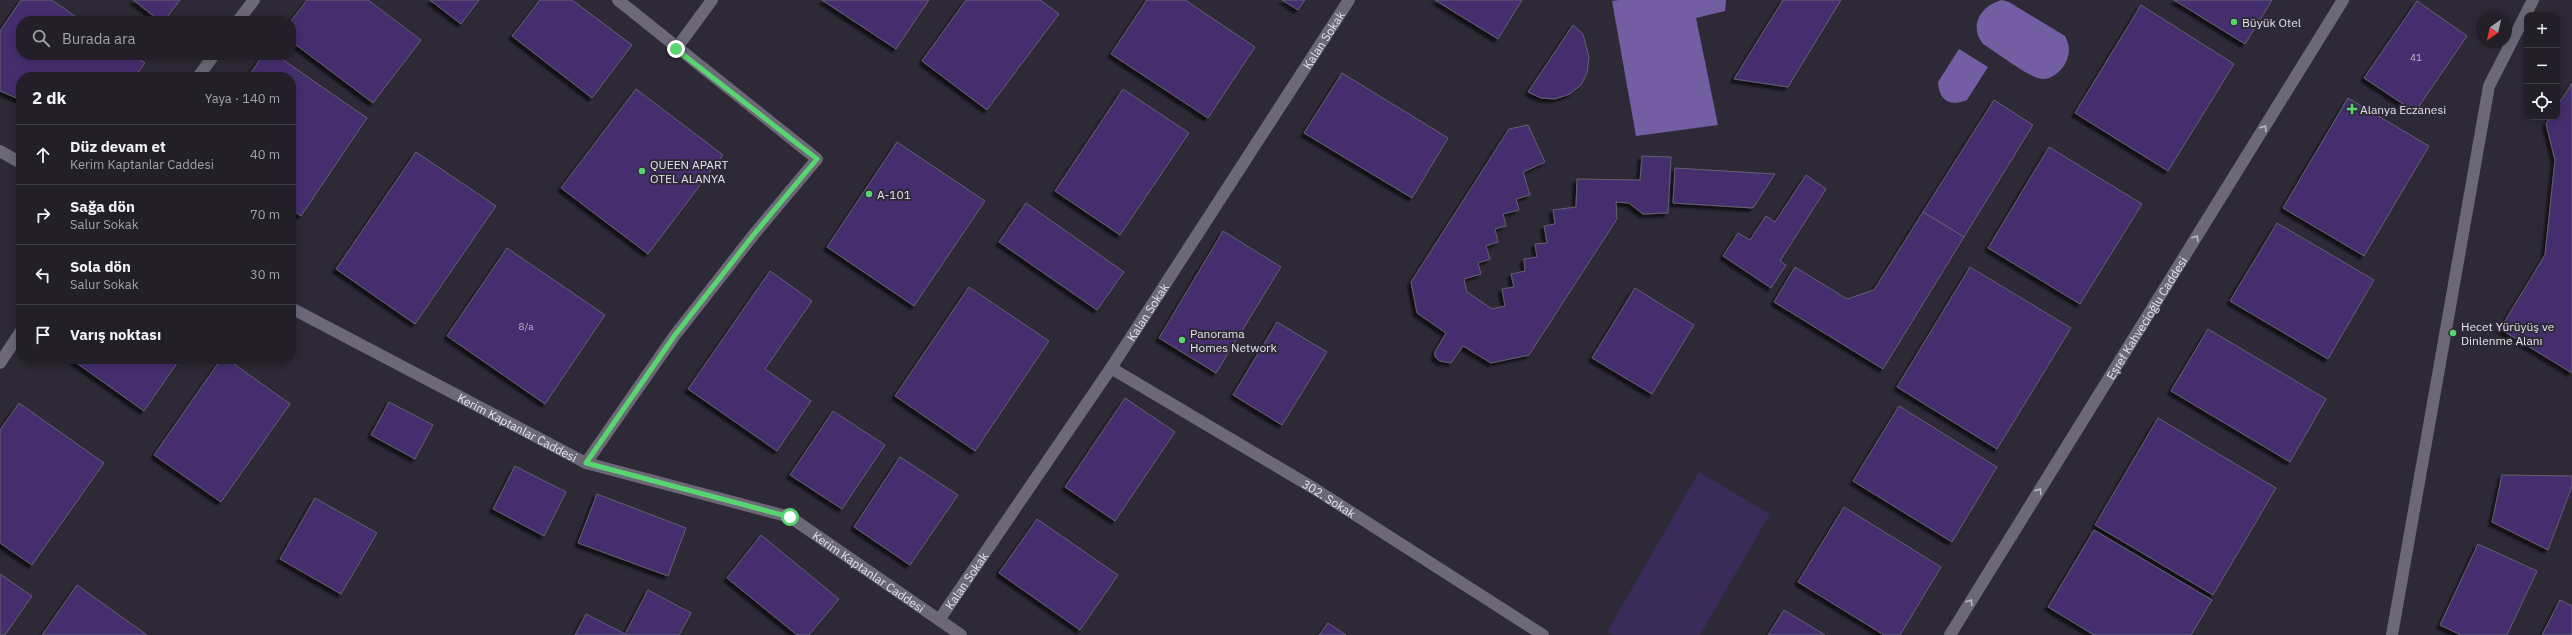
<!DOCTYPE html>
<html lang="tr">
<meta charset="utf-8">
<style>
body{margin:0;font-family:"IBM Plex Sans",sans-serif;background:#2a2730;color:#f1f3f6}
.controls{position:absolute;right:12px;top:12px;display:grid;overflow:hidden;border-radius:8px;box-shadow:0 2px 10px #0003}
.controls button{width:36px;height:36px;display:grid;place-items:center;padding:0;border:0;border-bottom:1px solid #3f3d45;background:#221f28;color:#f1f3f6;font:20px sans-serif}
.compass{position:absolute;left:2476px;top:12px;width:36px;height:36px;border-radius:50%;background:#221f28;box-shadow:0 2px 10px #0003;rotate:214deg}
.stop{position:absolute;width:12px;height:12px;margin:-9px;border:3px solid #58d570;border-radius:50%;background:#fff}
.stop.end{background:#58d570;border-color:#fff;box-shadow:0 1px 4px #0008}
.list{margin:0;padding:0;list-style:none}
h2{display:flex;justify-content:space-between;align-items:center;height:52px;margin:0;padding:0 16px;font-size:17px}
h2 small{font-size:13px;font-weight:400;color:#a2a2a8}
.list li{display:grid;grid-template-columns:26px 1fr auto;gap:12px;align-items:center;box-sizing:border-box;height:60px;padding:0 16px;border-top:1px solid #3f3d45}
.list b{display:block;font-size:15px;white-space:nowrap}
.list p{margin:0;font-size:13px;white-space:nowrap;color:#a2a2a8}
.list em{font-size:13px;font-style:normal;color:#a2a2a8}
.icon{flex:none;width:22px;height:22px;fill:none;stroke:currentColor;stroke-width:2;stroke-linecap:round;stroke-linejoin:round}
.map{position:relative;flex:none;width:2572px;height:635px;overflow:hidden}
.search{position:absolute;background:#221f28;box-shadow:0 2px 10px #0003;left:16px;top:16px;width:280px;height:44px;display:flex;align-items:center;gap:10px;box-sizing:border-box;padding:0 14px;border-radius:16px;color:#a2a2a8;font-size:15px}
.panel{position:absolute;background:#221f28;box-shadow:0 2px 10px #0003;left:16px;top:72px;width:280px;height:292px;border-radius:16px}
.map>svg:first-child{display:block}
</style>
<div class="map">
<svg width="2572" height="635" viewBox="0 0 2572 635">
<defs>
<filter id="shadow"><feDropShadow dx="-3.5" dy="3.5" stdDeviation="1" flood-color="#0009"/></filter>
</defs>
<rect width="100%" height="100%" fill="#2d2936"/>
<polygon fill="#3b2b59" points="1699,472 1770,514 1700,635 1613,635 1607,632"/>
<g fill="#745ea3">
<polygon points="1619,0 1726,0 1725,11 1696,18 1718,125 1636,136 1612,1"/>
<path d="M2002,0L2009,2L2065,36C2070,45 2070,53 2066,62C2061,72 2050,82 2038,78C2026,75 1996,52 1983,44C1968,25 1982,5 2002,0Z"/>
<path d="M1959,49L1988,67L1967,100C1950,107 1939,101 1938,82Z"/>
</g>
<g fill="#442d6e" stroke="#64606f" filter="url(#shadow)">
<polygon points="21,0 52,0 82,21 21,21 21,55 132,55 145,63 135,77 21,77 21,100 0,91 0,31"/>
<polygon points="133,0 180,0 164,21 160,21"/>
<polygon points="307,0 368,0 421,40 373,103 291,41 291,21"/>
<polygon points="430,0 479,0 461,24"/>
<polygon points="540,0 572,0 632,45 592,98 512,36"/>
<polygon points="822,0 929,0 896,49"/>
<polygon points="966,0 1040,0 1059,14 987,110 922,61"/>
<polygon points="1147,0 1185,0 1255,47 1208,118 1111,54"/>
<polygon points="1282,0 1305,0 1298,10"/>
<polygon points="1435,0 1522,0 1498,39"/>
<polygon points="1783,0 1841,0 1788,87 1734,79"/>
<polygon points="2174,0 2272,0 2245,44"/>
<polygon points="2417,1 2467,36 2415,112 2364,78"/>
<polygon points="2141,5 2234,64 2168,171 2075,113"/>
<polygon points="1573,25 1583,34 1589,57 1587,73 1581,85 1570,94 1555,99 1541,98 1528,92"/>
<polygon points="263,55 276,55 367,118 301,216 291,209 291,77 248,77"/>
<polygon points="1342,73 1448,138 1412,198 1304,133"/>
<polygon points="2572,83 2572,373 2500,329 2545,255 2555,160 2546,124 2550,117 2557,117 2557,106"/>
<polygon points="636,89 723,155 648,254 561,188"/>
<polygon points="1123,89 1189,133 1120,235 1055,191"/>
<polygon points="2348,98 2429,146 2364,256 2283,208"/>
<polygon points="1994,100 2033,125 1964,237 1923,212"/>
<polygon points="1528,125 1545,162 1523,172 1530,195 1516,199 1519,210 1503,214 1506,226 1495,229 1498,242 1486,246 1490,259 1478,263 1481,274 1464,279 1467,292 1492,309 1505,306 1502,289 1514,287 1511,274 1525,271 1524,259 1537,257 1535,244 1547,243 1544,226 1555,224 1553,210 1576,207 1577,179 1640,180 1642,156 1671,157 1668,213 1643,214 1629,203 1616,202 1617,219 1529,355 1491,363 1463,346 1451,363 1440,361 1435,357 1435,352 1446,333 1417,313 1411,282 1509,129"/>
<polygon points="897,142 985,201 914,306 827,247"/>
<polygon points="2049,147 2142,204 2080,304 1988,248"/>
<polygon points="416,152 496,206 415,324 336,269"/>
<polygon points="1675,168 1775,174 1753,208 1673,203"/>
<polygon points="1806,175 1826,189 1780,261 1786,265 1771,288 1723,256 1738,233 1750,240 1766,216 1775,222"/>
<polygon points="1026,203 1124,272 1097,310 999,242"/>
<polygon points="1923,212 1964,237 1883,369 1774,302 1795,267 1847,299 1874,290"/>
<polygon points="2277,223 2374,280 2328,359 2230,301"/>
<polygon points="1223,231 1281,267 1216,373 1159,338"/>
<polygon points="507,248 605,315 545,404 447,336"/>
<polygon points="1970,267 2071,328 1997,449 1897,387"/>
<polygon points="770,271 812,301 765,369 811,401 777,451 688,389"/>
<polygon points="969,287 1049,341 975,451 895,396"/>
<polygon points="1635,288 1694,325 1652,394 1592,358"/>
<polygon points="1277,322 1327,352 1282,425 1233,395"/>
<polygon points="2208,329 2326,399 2290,462 2171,391"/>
<polygon points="71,359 180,359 144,411"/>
<polygon points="221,359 227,359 290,404 221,502 154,455"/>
<polygon points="1125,398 1175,432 1115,521 1065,487"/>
<polygon points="389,402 433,425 415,459 371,435"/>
<polygon points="19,403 104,463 32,565 0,543 0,430"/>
<polygon points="1899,406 1997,467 1952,542 1853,481"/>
<polygon points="833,411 885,445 842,509 790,475"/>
<polygon points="2158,418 2276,488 2213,595 2095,525"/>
<polygon points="900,457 958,495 910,565 854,527"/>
<polygon points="515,466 566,492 544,536 493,509"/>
<polygon points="2502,475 2572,476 2572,486 2548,550 2492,522"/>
<polygon points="597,494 686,528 668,576 578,543"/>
<polygon points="315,498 377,533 341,594 280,559"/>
<polygon points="1844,507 1941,567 1900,635 1884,635 1798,582"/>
<polygon points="1037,519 1118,575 1080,630 999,573"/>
<polygon points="2094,530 2212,600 2191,635 2094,635 2048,607"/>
<polygon points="761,535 839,599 809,635 797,635 727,578"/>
<polygon points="2478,544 2537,571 2507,635 2461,635 2440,625"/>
<polygon points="0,574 32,596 5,635 0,635"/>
<polygon points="77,585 147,635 42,635"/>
<polygon points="648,590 691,613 679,635 575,635 586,614 625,634"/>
<polygon points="2560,600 2572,606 2572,635 2542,635"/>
<polygon points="1784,610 1825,635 1768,635"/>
<polygon points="1328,623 1346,635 1319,635"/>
</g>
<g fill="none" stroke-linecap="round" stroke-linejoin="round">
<g stroke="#6c6877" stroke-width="12">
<polyline points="238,21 254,0"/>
<polyline points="676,49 712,0"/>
<polyline points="198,77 214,55"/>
<polyline points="0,151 21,163"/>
<path id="s1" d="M291,308L586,463L790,517L961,635"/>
<polyline points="0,363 21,331"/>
<path id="s2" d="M1111,368L1315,489L1543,635"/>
<polyline points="586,463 675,335 755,233 817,159 618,0"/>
<path id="s3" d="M939,620L1111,368L1349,0"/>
<path id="s4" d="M1950,635L2343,0"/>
<polyline points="2392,635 2489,86 2533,0"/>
</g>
</g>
<defs><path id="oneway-chevron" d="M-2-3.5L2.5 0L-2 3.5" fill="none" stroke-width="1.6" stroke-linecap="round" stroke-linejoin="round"/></defs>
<g stroke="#bbb8c2">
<use href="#oneway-chevron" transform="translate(2264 128) rotate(-58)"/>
<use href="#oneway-chevron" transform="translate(2196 238) rotate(-58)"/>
<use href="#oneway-chevron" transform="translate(2039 491) rotate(-58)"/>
<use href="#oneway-chevron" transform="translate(1970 602) rotate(-58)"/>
</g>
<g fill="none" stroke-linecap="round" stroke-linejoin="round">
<polyline stroke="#58d570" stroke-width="5" points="676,49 817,159 755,233 675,335 586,463 790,517"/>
</g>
<g fill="#58d570" stroke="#2d2936" stroke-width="1.5">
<circle cx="2234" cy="22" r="4"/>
<path d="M2350 103h4v4h4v4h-4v4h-4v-4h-4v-4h4z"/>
<circle cx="642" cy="171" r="4"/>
<circle cx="869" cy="194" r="4"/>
<circle cx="2453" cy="333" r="4"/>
<circle cx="1182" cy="340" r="4"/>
</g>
<g text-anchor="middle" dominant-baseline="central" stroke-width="4" stroke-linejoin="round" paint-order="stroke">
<g font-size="10" fill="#bdb6cc">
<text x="2416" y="57">41</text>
<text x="526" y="326">8/a</text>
</g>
<g font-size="12" fill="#e5e3eb" stroke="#2d2936" text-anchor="start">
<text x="2242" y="22">Büyük Otel</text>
<text x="2360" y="109">Alanya Eczanesi</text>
<text x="650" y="164">QUEEN APART<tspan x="650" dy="14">OTEL ALANYA</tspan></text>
<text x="877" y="194">A-101</text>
<text x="2461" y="326">Hecet Yürüyüş ve<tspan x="2461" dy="14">Dinlenme Alanı</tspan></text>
<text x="1190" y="333">Panorama<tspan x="1190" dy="14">Homes Network</tspan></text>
</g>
<g font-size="12" fill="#e5e3eb" stroke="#2d2936">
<text stroke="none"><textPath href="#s3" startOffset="696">Kalan Sokak</textPath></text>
<text stroke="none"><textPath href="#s3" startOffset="372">Kalan Sokak</textPath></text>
<text stroke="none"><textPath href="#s4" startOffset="373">Eşref Kahvecioğlu Caddesi</textPath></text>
<text stroke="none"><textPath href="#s1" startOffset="256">Kerim Kaptanlar Caddesi</textPath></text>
<text stroke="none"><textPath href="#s2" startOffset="254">302. Sokak</textPath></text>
<text stroke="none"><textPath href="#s1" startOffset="640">Kerim Kaptanlar Caddesi</textPath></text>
<text stroke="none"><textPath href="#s3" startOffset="48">Kalan Sokak</textPath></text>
</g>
</g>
</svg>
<div class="controls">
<button>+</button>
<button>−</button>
<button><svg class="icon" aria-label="locate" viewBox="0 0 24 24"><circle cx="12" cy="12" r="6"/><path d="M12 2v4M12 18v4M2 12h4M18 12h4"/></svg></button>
</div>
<svg class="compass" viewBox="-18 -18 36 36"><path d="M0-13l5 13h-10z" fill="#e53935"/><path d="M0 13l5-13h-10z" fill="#a2a2a8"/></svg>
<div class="stop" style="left:790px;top:517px"></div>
<div class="stop end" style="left:676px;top:49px"></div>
<div class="search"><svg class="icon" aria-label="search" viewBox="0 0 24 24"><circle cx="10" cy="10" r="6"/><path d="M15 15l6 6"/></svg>Burada ara</div>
<section class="panel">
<h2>2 dk<small>Yaya · 140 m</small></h2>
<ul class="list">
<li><svg class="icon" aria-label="ahead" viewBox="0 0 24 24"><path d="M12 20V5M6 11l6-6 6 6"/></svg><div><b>Düz devam et</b><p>Kerim Kaptanlar Caddesi</p></div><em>40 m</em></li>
<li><svg class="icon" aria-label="right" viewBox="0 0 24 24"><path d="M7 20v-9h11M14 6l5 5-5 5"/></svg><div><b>Sağa dön</b><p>Salur Sokak</p></div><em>70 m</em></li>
<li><svg class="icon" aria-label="left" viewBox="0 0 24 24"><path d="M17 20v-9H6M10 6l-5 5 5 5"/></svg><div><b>Sola dön</b><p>Salur Sokak</p></div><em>30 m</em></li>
<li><svg class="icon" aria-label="arrive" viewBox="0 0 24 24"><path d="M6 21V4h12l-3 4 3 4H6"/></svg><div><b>Varış noktası</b></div></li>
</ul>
</section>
</div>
